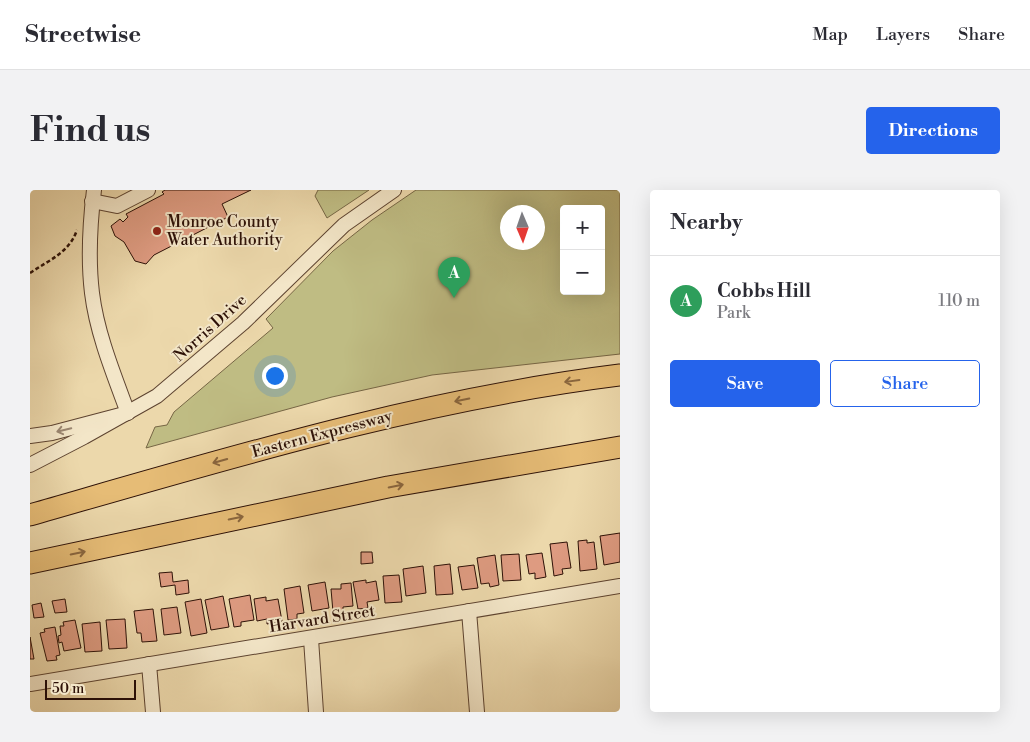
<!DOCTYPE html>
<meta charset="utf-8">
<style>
body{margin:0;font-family:"Libre Bodoni",serif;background:#f2f2f3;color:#2b2b33}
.controls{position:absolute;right:15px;top:15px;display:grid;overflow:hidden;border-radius:5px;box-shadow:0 5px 20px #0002}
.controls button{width:45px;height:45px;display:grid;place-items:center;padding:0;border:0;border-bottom:1px solid #e1e1e2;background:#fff;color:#2b2b33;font:25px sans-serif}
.compass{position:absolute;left:470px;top:15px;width:45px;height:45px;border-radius:50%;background:#fff;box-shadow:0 5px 20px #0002;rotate:178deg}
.scale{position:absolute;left:15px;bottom:12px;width:91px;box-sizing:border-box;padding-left:5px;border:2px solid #2d1107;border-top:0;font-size:14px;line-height:18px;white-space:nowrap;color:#2d1107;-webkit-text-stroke:4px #f3e6c8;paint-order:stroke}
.you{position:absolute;left:244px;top:185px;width:18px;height:18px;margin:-12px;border:4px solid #fff;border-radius:50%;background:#1a73e8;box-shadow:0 0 0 8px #1a73e833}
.badge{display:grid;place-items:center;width:32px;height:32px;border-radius:50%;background:#2563eb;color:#fff;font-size:16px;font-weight:700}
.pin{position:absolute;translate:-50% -41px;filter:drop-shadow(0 1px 2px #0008)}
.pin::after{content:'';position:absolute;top:26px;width:18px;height:15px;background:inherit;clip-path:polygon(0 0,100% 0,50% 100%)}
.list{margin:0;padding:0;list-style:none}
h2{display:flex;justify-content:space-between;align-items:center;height:65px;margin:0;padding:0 20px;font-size:21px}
h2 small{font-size:16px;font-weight:400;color:#7c7c81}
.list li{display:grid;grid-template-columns:32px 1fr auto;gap:15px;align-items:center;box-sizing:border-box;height:90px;padding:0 20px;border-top:1px solid #e1e1e2}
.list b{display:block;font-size:19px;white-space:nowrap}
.list p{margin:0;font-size:16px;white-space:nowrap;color:#7c7c81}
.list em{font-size:16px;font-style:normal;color:#7c7c81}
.actions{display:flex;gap:10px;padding:15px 20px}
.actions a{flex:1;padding:11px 0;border:1px solid #2563eb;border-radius:5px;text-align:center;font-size:18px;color:#2563eb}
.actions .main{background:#2563eb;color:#fff}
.map{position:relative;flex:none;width:590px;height:522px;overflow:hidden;border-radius:5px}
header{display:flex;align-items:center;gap:30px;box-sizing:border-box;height:70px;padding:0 25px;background:#fff;border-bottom:1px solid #e1e1e2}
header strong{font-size:24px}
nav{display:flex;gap:28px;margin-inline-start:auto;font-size:18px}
.intro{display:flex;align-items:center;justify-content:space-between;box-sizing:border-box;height:120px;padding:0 30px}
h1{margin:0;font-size:35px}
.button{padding:12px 22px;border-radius:5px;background:#2563eb;color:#fff;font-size:18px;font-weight:700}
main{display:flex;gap:30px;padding:0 30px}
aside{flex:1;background:#fff;border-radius:5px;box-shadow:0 5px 20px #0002}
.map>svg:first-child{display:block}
</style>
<header>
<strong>Streetwise</strong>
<nav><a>Map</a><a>Layers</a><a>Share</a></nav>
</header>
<div class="intro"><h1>Find us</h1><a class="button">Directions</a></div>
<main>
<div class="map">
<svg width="590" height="522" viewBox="0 0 590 522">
<rect width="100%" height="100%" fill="#ecd8ab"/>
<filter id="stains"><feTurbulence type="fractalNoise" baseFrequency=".004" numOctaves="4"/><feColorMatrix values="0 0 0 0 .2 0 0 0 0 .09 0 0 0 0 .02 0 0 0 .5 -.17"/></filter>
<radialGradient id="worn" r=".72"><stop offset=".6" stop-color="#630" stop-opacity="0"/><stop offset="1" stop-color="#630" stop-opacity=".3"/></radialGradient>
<g fill="#bfbc83" stroke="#766645" fill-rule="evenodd">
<polygon points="288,0 339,0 297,28 285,6"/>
<path d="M386,0H590V164L402,185L302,207L116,258L125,237L137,235L144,222L243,138L236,129L303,61L342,30ZM534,19H571V101H534ZM478,22H508V52H478Z"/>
</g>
<g fill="#de9b81" stroke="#2d1107">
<polygon points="221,0 192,14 198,27 124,65 116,74 105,71 94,52 85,46 81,36 90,29 93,32 98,27 96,24 134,4 132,2 135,0"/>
<polygon points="590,343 590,372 574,375 570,346"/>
<polygon points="557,350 557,353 564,352 567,379 550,381 548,351"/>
<polygon points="537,352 541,378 532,379 533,384 524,386 520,354"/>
<polygon points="331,362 342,362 343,373 331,374"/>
<polygon points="512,363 516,387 505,389 505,383 499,384 496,365"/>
<polygon points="489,364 491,390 473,391 471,365"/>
<polygon points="465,365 469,395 460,397 459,393 451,394 447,368"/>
<polygon points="420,374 423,404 406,405 404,376"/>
<polygon points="444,375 448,398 432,400 428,377"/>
<polygon points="393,376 396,403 376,406 373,379"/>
<polygon points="142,382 143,392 158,390 159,403 146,405 145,395 131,397 129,383"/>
<polygon points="369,385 372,412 355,413 353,386"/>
<polygon points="336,390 336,393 346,391 349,410 337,412 338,418 328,419 323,392"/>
<polygon points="295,392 299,418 282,421 278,395"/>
<polygon points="321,393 323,416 313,417 313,421 303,422 301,399 311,399 311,394"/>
<polygon points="270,396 274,423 267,424 267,429 258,430 254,399"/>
<polygon points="220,405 224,430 211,432 211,436 204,437 199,409"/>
<polygon points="193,406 199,437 181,440 175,410"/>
<polygon points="236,407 236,411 248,409 252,431 237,434 237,429 227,431 224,409"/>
<polygon points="35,409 37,422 25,423 22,411"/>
<polygon points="171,409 177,443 161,446 155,412"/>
<polygon points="11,413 14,427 4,428 2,415"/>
<polygon points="147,417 151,443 134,445 131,419"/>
<polygon points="123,419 127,451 112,452 111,443 107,443 104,421"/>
<polygon points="95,429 97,458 79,459 76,430"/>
<polygon points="45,430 51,458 34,461 32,452 29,453 28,446 31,445 30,436 34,436 33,432"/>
<polygon points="70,432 72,461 55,462 52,434"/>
<polygon points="25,437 30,465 26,466 27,470 17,471 10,443 15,442 14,439"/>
<polygon points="0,447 4,469 0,469"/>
</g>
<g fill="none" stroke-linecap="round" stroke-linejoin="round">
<g stroke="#5d4330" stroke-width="16">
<g id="minor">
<polyline points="62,11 87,16 118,0"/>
<path d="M0,246L22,243L98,223C84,185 67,144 62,103C58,70 60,33 64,0"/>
<polyline points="0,275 54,247 127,206 213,133 314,35 364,0"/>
<polyline points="439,421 447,522"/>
<polyline points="281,449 286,522"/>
<polyline points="119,474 123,522"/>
<polyline points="0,494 590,396"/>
</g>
</g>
<g stroke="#2d1107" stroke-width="23">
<g id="highway">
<path d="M0,325C195,269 388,210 590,185"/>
<polyline points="0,373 358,297 590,257"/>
</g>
</g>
<path stroke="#2d1107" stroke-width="2.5" stroke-dasharray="4 2.5" stroke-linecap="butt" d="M0,83C19,70 39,63 47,40"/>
<use href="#minor" stroke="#f3e6c8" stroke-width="14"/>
<use href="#highway" stroke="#e6bc76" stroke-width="21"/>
</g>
<defs><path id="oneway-shaft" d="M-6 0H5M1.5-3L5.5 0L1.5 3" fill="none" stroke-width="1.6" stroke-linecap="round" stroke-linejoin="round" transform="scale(1.25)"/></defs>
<g stroke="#8a663e">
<use href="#oneway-shaft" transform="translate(542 191) rotate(172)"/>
<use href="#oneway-shaft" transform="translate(432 210) rotate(168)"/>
<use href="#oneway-shaft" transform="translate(190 271) rotate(164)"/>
<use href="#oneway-shaft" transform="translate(366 296) rotate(-11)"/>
<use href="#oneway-shaft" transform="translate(206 328) rotate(-12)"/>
<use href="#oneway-shaft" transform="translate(48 363) rotate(-12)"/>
</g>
<use stroke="#9a8671" href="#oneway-shaft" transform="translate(34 240) rotate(166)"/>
<circle fill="#8f2418" stroke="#f3e6c8" stroke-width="2" cx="127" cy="41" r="5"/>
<g text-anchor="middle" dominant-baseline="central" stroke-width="4" stroke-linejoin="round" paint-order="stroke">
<g font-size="16" fill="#2d1107" stroke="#f3e6c8" text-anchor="start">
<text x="137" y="32">Monroe County<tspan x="137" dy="18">Water Authority</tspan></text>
</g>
<g font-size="16" fill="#2d1107" stroke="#f3e6c8">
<text transform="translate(180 138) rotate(-42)">Norris Drive</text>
<text transform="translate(292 244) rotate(-15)">Eastern Expressway</text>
<text transform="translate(292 429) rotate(-9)">Harvard Street</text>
</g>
</g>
<rect width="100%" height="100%" filter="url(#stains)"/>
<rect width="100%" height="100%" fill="url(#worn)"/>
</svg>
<div class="controls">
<button>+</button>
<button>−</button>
</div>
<svg class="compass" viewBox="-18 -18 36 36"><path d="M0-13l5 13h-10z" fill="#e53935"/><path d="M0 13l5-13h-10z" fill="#7c7c81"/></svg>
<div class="scale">50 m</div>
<div class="you"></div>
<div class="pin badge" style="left:424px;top:108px;background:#2e9e5b">A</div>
</div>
<aside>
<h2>Nearby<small></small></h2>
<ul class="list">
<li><span class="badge" style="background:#2e9e5b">A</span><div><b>Cobbs Hill</b><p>Park</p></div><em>110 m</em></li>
</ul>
<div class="actions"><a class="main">Save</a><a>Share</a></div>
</aside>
</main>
